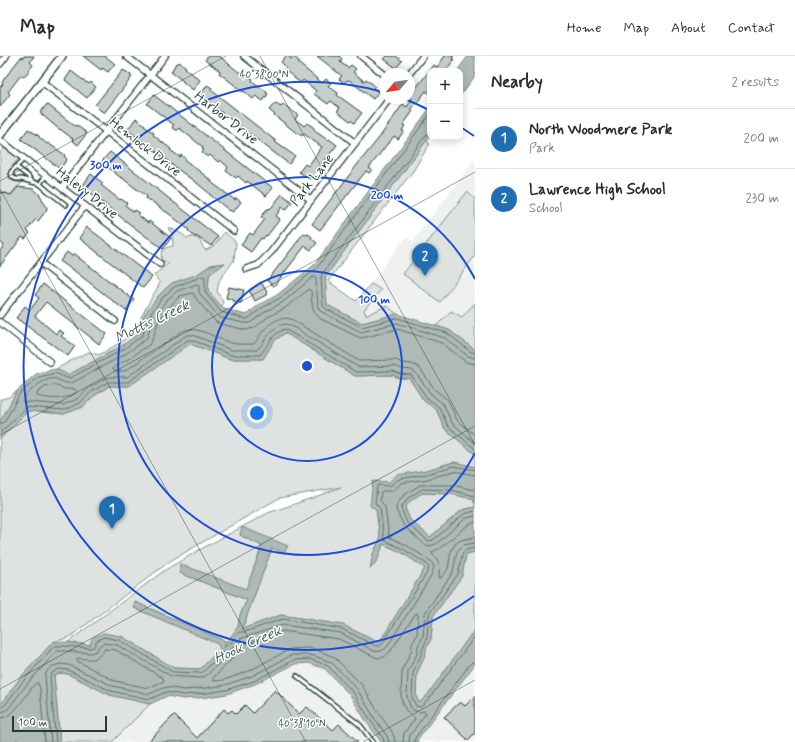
<!DOCTYPE html>
<meta charset="utf-8">
<style>
body{margin:0;font-family:Mynerve,sans-serif;background:#f2f2f3;color:#2b2b33}
.controls{position:absolute;right:12px;top:12px;display:grid;overflow:hidden;border-radius:8px;box-shadow:0 2px 10px #0003}
.controls button{width:36px;height:36px;display:grid;place-items:center;padding:0;border:0;border-bottom:1px solid #e1e1e2;background:#fff;color:#2b2b33;font:20px sans-serif}
.compass{position:absolute;left:379px;top:12px;width:36px;height:36px;border-radius:50%;background:#fff;box-shadow:0 2px 10px #0003;rotate:241deg}
.scale{position:absolute;left:12px;bottom:10px;width:95px;box-sizing:border-box;padding-left:4px;border:2px solid #1f3d34;border-top:0;font-size:11px;line-height:14px;white-space:nowrap;color:#1f3d34;-webkit-text-stroke:3px #fff;paint-order:stroke}
.you{position:absolute;left:257px;top:357px;width:14px;height:14px;margin:-10px;border:3px solid #fff;border-radius:50%;background:#1a73e8;box-shadow:0 0 0 6px #1a73e833}
.badge{display:grid;place-items:center;width:26px;height:26px;border-radius:50%;background:#1f6fb2;color:#fff;font-size:13px;font-weight:700}
.pin{position:absolute;translate:-50% -33px;filter:drop-shadow(0 1px 2px #0008)}
.pin::after{content:'';position:absolute;top:21px;width:14px;height:12px;background:inherit;clip-path:polygon(0 0,100% 0,50% 100%)}
.list{margin:0;padding:0;list-style:none}
h2{display:flex;justify-content:space-between;align-items:center;height:52px;margin:0;padding:0 16px;font-size:17px}
h2 small{font-size:13px;font-weight:400;color:#7c7c81}
.list li{display:grid;grid-template-columns:26px 1fr auto;gap:12px;align-items:center;box-sizing:border-box;height:60px;padding:0 16px;border-top:1px solid #e1e1e2}
.list b{display:block;font-size:15px;white-space:nowrap}
.list p{margin:0;font-size:13px;white-space:nowrap;color:#7c7c81}
.list em{font-size:13px;font-style:normal;color:#7c7c81}
.map{position:relative;flex:none;width:475px;height:686px;overflow:hidden}
header{display:flex;align-items:center;gap:24px;box-sizing:border-box;height:56px;padding:0 20px;background:#fff;border-bottom:1px solid #e1e1e2}
header strong{font-size:19px}
nav{display:flex;gap:22px;margin-inline-start:auto;font-size:14px}
main{display:flex}
aside{flex:1;background:#fff}
.map>svg:first-child{display:block}
</style>
<header>
<strong>Map</strong>
<nav><a>Home</a><a>Map</a><a>About</a><a>Contact</a></nav>
</header>
<main>
<div class="map">
<svg width="475" height="686" viewBox="0 0 475 686">
<rect width="100%" height="100%" fill="#fff"/>
<filter id="ink" filterUnits="userSpaceOnUse"><feTurbulence type="fractalNoise" baseFrequency=".025" numOctaves="2"/><feDisplacementMap in="SourceGraphic" scale="8" xChannelSelector="R" yChannelSelector="G"/><feConvolveMatrix kernelMatrix="1 2 1 2 8 2 1 2 1" color-interpolation-filters="sRGB"/></filter>
<g filter="url(#ink)">
<g fill="#eef1f0">
<polygon points="475,103 475,293 449,274 397,258 362,267 353,249 406,181 413,185"/>
<polygon points="295,607 309,607 325,613 350,639 368,668 381,686 112,686 150,648 167,640 183,643 255,628"/>
<polygon points="475,608 475,686 418,686 417,685"/>
</g>
<g fill="#dee3e2" stroke="#7e908b">
<polygon points="427,84 429,89 413,115 328,225 356,245 371,228 381,234 364,254 366,259 387,250 397,258 362,267 327,249 325,221"/>
<path d="M4,92L19,102C15,107 10,112 9,118L13,125L22,127L15,133L11,139L0,136V97Z"/>
<polygon points="467,136 475,143 475,200 440,246 403,218"/>
<path d="M168,171L182,178L187,182L193,181L199,183L204,193L206,194C214,191 220,183 224,176L236,186L234,204L219,225L217,235L223,246L222,252L208,235L209,219L225,207L211,209L196,219L172,227L160,238L144,259L140,277L122,290L68,319L56,313L76,302L89,296L99,299L121,286L135,275L140,269L141,261L160,227L154,219L169,207L163,205C158,197 163,191 173,190L172,177L169,174Z"/>
<polygon points="475,247 475,294 449,274 436,270 451,255 462,261"/>
<polygon points="285,277 355,320 393,319 399,322 409,322 424,345 436,353 445,373 475,398 475,411 454,406 426,414 376,453 380,483 373,498 371,512 378,503 383,488 401,496 425,512 379,587 343,569 281,559 242,573 272,492 243,471 240,479 262,490 246,534 180,508 180,517 247,544 240,559 238,571 227,586 135,546 134,552 218,588 220,593 200,613 174,612 121,580 90,589 68,586 165,514 201,493 268,457 315,441 341,431 279,442 170,505 70,581 53,586 21,621 0,649 0,383 28,355 64,358 83,351 94,340 109,330 129,330 190,287 230,303 263,303 274,285"/>
<polygon points="17,335 0,366 0,343 2,343 9,341"/>
<polygon points="422,437 451,438 473,443 475,448 475,451 462,454 430,481 410,464 405,452 410,445"/>
<polygon points="475,496 475,573 428,638 419,648 416,640 417,617 425,600 426,593 431,583 433,560 462,520 466,498"/>
<polygon points="61,617 68,618 110,639 150,648 112,686 60,686 54,620"/>
</g>
<g fill="#afbab7" stroke="#758883">
<polygon points="468,0 475,0 475,20 460,40 460,15 457,15"/>
<polygon points="430,52 430,80 325,221 327,249 362,267 397,258 449,274 475,294 475,398 445,373 436,353 424,345 409,322 399,322 393,319 355,320 285,277 274,285 263,303 230,303 190,288 129,330 109,330 94,340 83,351 64,358 28,355 0,383 0,366 17,335 37,317 56,313 68,319 122,290 139,277 144,259 160,238 172,227 196,219 211,209 225,207 209,219 208,235 224,253 246,259 260,248 277,239 314,209"/>
<polygon points="454,406 475,411 475,448 473,443 451,438 422,437 410,445 405,452 410,464 430,481 462,454 475,451 475,496 466,498 462,520 433,560 431,583 426,593 425,600 417,617 416,640 419,647 428,638 475,573 475,608 417,684 418,686 381,686 368,668 350,639 325,613 309,607 295,608 255,628 227,638 208,641 183,643 167,640 150,648 110,639 68,618 61,617 54,620 60,686 18,686 17,683 15,686 0,686 0,649 21,621 53,586 65,586 90,589 92,582 103,577 121,580 174,612 200,613 220,593 218,588 134,552 135,546 227,586 238,571 240,559 247,544 180,517 180,508 246,533 262,490 240,479 242,471 288,490 284,497 272,492 242,573 281,559 343,569 379,587 425,512 401,496 383,488 378,503 370,513 373,498 380,483 376,453 370,450 373,425 389,426 397,419 426,414"/>
</g>
<g fill="none" stroke-linecap="round" stroke-linejoin="round">
<g stroke="#596f68" stroke-width="1">
<polyline points="430,77 426,79 322,218 321,221 323,250 326,253 362,271 397,262 447,277 471,296 475,297"/>
<path d="M475,302L468,300L445,282L397,267L361,276L324,257L320,255L318,251L316,223L315,221H313L283,246L265,256L250,267H244L221,262L218,260L201,239L199,236V229L197,228L177,235L167,244L152,263L148,279L146,283L127,297L72,327C65,328 62,325 56,323C46,320 26,336 22,345L24,347L29,346L63,349L77,343L89,332L106,322L110,321H127L187,279H193L231,294H257C266,285 274,264 290,269L358,311L394,310L402,313L412,314L416,317L431,338L443,348L452,367L475,387"/>
<path d="M475,308L466,306L442,287L397,273L366,281L361,282L356,280L321,263C311,256 312,246 311,235L309,233L285,252L268,261L254,272L246,274L221,268L216,266L197,244L193,237L180,240L171,249L158,266L153,282L150,288L130,302L114,311L113,313L115,315H125L181,276C196,267 217,284 232,287C238,289 247,288 254,288C258,284 260,278 264,274C271,266 281,259 293,264L359,305L395,304L403,307L411,308L417,310L421,314L435,334L448,344L457,364L475,379"/>
<path d="M54,329L65,333H75L77,335C69,345 48,343 37,340V337L45,331Z"/>
<polyline points="0,367 3,367 5,365 20,337 39,321 55,317 67,322 70,322 124,293 142,280 143,278 148,261 163,241 174,231 203,220 205,221 205,236 221,256 246,263 249,262 262,252 280,242 317,212 430,58"/>
<path d="M0,377L27,351L64,354L80,347L91,336L108,326H128L188,284H192L231,299H260C268,290 272,277 285,273L356,316L393,315L400,318L411,319L427,342L439,351L448,370L475,393"/>
<polyline points="475,434 452,429 420,429 404,439 398,447 396,452 397,456 404,470 424,488 430,490 436,488 466,462 475,460"/>
<polyline points="475,440 451,434 422,433 408,442 401,452 407,467 427,484 430,485 433,484 464,458 475,455"/>
<path d="M475,466L469,468L440,492L432,496V498C442,507 439,511 439,522H441L448,513L451,495L455,488L461,484L475,481"/>
<polyline points="475,492 466,494 463,496 458,518 429,558 427,582 423,592 421,599 413,617 412,641 416,650 420,651 422,650 431,640 475,580"/>
<path d="M105,593L116,594L163,622L164,625L148,632L115,625L77,605V603L78,602C91,604 97,605 105,593Z"/>
<polyline points="0,651 3,651 5,649 24,624 54,590 64,590 90,592 94,591 96,585 104,581 119,584 173,616 200,617 203,616 223,596 224,590 230,588 239,576 245,576 282,563 342,573 376,590 380,590 382,588 428,515 429,512 427,508 403,493 384,484 380,452 375,447 377,430 378,429 390,430 399,423 427,418 453,410 475,414"/>
<path d="M0,656L5,655L8,653L28,627L57,595H64L91,597L96,595L100,589L104,587L117,589L171,620L199,622L204,621L207,619L226,600L229,595L233,592L241,582L246,581L283,569L341,577L374,595C379,596 383,595 387,591L432,518L434,511L431,505L406,489L389,481L385,451L380,444L381,436L383,435H393L401,427L428,423L454,415L475,419"/>
<path d="M0,662C3,662 6,661 9,659C18,654 28,635 36,627H38L40,633L45,686"/>
<polyline points="51,686 45,620 47,615 51,611 60,608 69,609 113,630 149,638 166,631 184,634 206,632 225,629 252,620 292,599 311,599 331,606 357,633 375,663 387,680 389,686"/>
<polyline points="56,686 50,621 52,617 59,613 68,614 111,635 150,643 166,636 183,639 207,637 226,634 254,625 294,604 310,603 328,610 353,636 371,665 383,682 384,686"/>
<polyline points="395,686 394,681 392,676 380,659 362,629 334,601 314,593 308,592 290,593 249,615 224,624 214,625 213,624 213,622 231,604 234,599 238,595 244,588 283,575 339,583 375,601 379,602 384,601 390,596 415,558 417,557 418,559 417,579 412,588 411,596 403,612 402,617 401,641 402,645 406,655 414,661 415,663 404,677 403,686"/>
<polyline points="409,686 410,679 426,657 425,655 419,656 413,654 410,650 407,640 408,615 417,598 418,590 423,581 425,557 453,516 457,496 459,493 463,489 475,487"/>
<polyline points="414,686 415,682 470,608 472,606 475,606"/>
</g>
</g>
<g fill="#c7cfcc" stroke="#1f3d34">
<polygon points="24,0 34,0 30,6 33,9 24,21 21,19 8,36 10,38 0,51 0,31 3,28 2,27 4,23 21,1 23,2"/>
<polygon points="83,0 105,0 115,8 108,16 102,12 101,14"/>
<polygon points="208,0 219,0 240,17 241,15 253,23 252,25 267,36 266,37 268,38 263,45 256,40 253,43 244,35 243,36 236,31 237,31 232,27 219,17 220,15 205,4"/>
<polygon points="286,0 288,0 291,3 293,0 300,6 298,7 322,27 326,23 331,27 328,30 338,37 337,39 362,57 354,67 351,64 350,65 337,55 340,52 331,45 328,48 314,38 316,35 315,34 303,24 301,27 294,22 294,21 284,14 286,11 281,6"/>
<polygon points="317,0 339,0 342,3 340,6 348,12 351,9 356,13 353,16 364,25 366,23 375,30 373,32 379,36 373,43 349,24 348,25 347,24 344,27 339,23 342,20"/>
<polygon points="387,0 396,0 402,5 396,12 384,3"/>
<polygon points="445,0 454,0 452,2 454,4 445,15 430,15 430,38 426,35 411,54 413,55 403,69 405,70 402,74 404,75 398,83 394,80 389,87 388,87 369,112 372,114 369,117 366,115 320,174 312,168 357,109 379,82 403,48 407,51 412,43 409,40 415,33 434,9 437,11"/>
<polygon points="179,6 186,11 185,12 200,24 193,34 183,26 183,25 171,16 176,7 177,8"/>
<polygon points="123,14 124,15 125,15 131,19 130,20 132,21 104,57 102,55 101,55 95,49"/>
<polygon points="71,15 87,27 87,26 89,28 91,26 96,31 87,42 65,24"/>
<polygon points="207,29 212,32 211,34 267,78 276,85 275,86 295,100 289,108 200,40"/>
<polygon points="154,39 273,132 266,140 247,125 246,127 238,120 236,122 226,115 228,111 220,104 218,106 210,99 208,101 202,97 204,94 202,93 203,91 179,72 178,74 176,74 172,71 174,69 147,48"/>
<polygon points="275,47 281,51 283,48 298,59 295,63 304,70 307,67 313,71 316,76 328,84 329,83 337,89 310,123 299,116 305,108 308,110 322,91 304,78 302,80 294,75 274,59 275,59 269,54"/>
<polygon points="47,48 62,60 75,70 76,69 87,77 78,89 72,84 73,83 60,73 60,74 40,57"/>
<polygon points="136,62 145,69 144,70 154,77 153,79 171,93 170,94 180,101 181,99 186,103 185,104 212,125 211,126 235,144 236,142 241,146 233,156 230,154 230,155 209,138 209,137 198,128 168,106 168,105 156,96 157,96 129,75 128,73"/>
<polygon points="28,73 39,80 39,81 47,88 48,87 65,99 64,100 67,103 60,113 21,83"/>
<polygon points="110,96 218,181 211,190 196,180 195,181 188,175 189,174 168,157 163,154 150,144 149,145 146,142 147,140 135,132 121,121 121,122 109,112 108,113 104,109 105,108 102,105"/>
<polygon points="91,118 103,127 101,129 120,144 121,143 127,147 125,149 134,156 135,154 140,157 138,159 148,167 149,165 171,182 163,193 123,163 86,133 87,132 83,129"/>
<polygon points="18,131 34,133 40,139 47,152 46,155 38,165 36,163 27,174 30,177 25,183 22,181 0,210 0,195 4,189 0,186 0,136 11,139"/>
<polygon points="282,138 292,146 286,154 282,151 276,160 280,163 267,180 266,179 263,183 261,182 251,196 241,189 250,177 253,179 265,163 261,161 267,153 268,154 269,152 270,153 272,151"/>
<polygon points="87,171 152,221 143,232 79,182"/>
<polygon points="304,177 307,179 308,178 312,181 311,182 317,187 311,194 305,190 274,230 267,225 298,185 298,184"/>
<polygon points="67,196 72,200 74,197 80,202 79,202 134,244 126,255 72,213 71,213 60,205"/>
<polygon points="261,226 268,238 255,245 249,234"/>
<polygon points="43,228 107,278 99,288 46,246 35,260 56,278 59,274 64,277 61,280 75,290 68,300 16,262 25,250 30,254 39,242 35,239"/>
<polygon points="229,231 244,234 241,247 233,245 234,244 226,242"/>
<polygon points="275,634 299,658 307,651 333,674 339,668 358,686 148,686 174,659 197,682 224,653 228,657 232,654 236,658 245,649 253,657"/>
<polygon points="475,640 475,677 468,684 444,661 460,646 465,650"/>
</g>
<g fill="none" stroke-linecap="round" stroke-linejoin="round">
<g stroke="#1f3d34" stroke-width="6">
<g id="service">
<polyline points="23,102 22,105 11,116 12,121 16,123 21,123 40,128 48,135 66,149"/>
<polyline points="16,111 28,120 32,126"/>
<polyline points="40,128 44,122 45,119"/>
<polyline points="297,620 360,669 373,686"/>
</g>
</g>
<g stroke="#1f3d34" stroke-width="8">
<g id="minor">
<polyline points="126,0 311,144"/>
<polyline points="244,0 355,87"/>
<polyline points="361,0 385,19"/>
<polyline points="0,8 6,0"/>
<polyline points="409,18 423,0"/>
<polyline points="42,26 106,75 234,175"/>
<polyline points="0,84 160,208"/>
<polyline points="62,132 165,0"/>
<polyline points="41,207 115,265"/>
<polyline points="246,213 258,209 271,196 390,42"/>
<polyline points="0,259 85,150"/>
<polyline points="0,266 50,306"/>
</g>
</g>
<g stroke="#1f3d34" stroke-width="10">
<polyline id="tertiary" points="0,79 62,0"/>
</g>
<use href="#service" stroke="#fff" stroke-width="3"/>
<use href="#minor" stroke="#fff" stroke-width="5.5"/>
<use href="#tertiary" stroke="#fff" stroke-width="7"/>
</g>
</g>
<path fill="none" stroke="#1f3d34" stroke-width="1" stroke-opacity="0.45" d="M260,0L475,389M0,125L226,0M0,133L306,686M0,379L475,116M0,633L475,370M363,686L475,624"/>
<g fill="none" stroke="#1d4ed8" stroke-width="2">
<circle cx="307" cy="310" r="95"/>
<path d="M475 397A189 189 0 1 1 475 223"/>
<path d="M474 540A284 284 0 1 1 383 36M402 42A284 284 0 0 1 429 54M462 72A284 284 0 0 1 474 80"/>
</g>
<g text-anchor="middle" dominant-baseline="central" stroke-width="3" stroke-linejoin="round" paint-order="stroke">
<g font-size="14" fill="#1f3d34" stroke="#fff">
<text transform="translate(226 62) rotate(38)">Harbor Drive</text>
<text transform="translate(145 91) rotate(38)">Hemlock Drive</text>
<text transform="translate(312 124) rotate(-52)">Park Lane</text>
<text transform="translate(87 137) rotate(38)">Halevy Drive</text>
</g>
<g font-size="15" font-style="italic" fill="#4a625b" stroke="#fff">
<text transform="translate(152 266) rotate(-26)">Motts Creek</text>
<text transform="translate(248 589) rotate(-24)">Hook Creek</text>
</g>
</g>
<g font-size="10" text-anchor="middle" fill="#1f3d34" stroke="#fff" stroke-width="3" stroke-linejoin="round" paint-order="stroke">
<text x="264" y="22">40°38'00"N</text>
<text x="302" y="671">40°38'10"N</text>
</g>
<circle cx="307" cy="310" r="6" fill="#1d4ed8" stroke="#fff" stroke-width="2"/>
<g font-size="12" text-anchor="middle" font-weight="bold" fill="#1d4ed8" stroke="#fff" stroke-width="3" stroke-linejoin="round" paint-order="stroke">
<text x="106" y="113">300 m</text>
<text x="387" y="143">200 m</text>
<text x="374" y="247">100 m</text>
</g>
</svg>
<div class="controls">
<button>+</button>
<button>−</button>
</div>
<svg class="compass" viewBox="-18 -18 36 36"><path d="M0-13l5 13h-10z" fill="#e53935"/><path d="M0 13l5-13h-10z" fill="#7c7c81"/></svg>
<div class="scale">100 m</div>
<div class="you"></div>
<div class="pin badge" style="left:112px;top:473px">1</div>
<div class="pin badge" style="left:425px;top:220px">2</div>
</div>
<aside>
<h2>Nearby<small>2 results</small></h2>
<ul class="list">
<li><span class="badge">1</span><div><b>North Woodmere Park</b><p>Park</p></div><em>200 m</em></li>
<li><span class="badge">2</span><div><b>Lawrence High School</b><p>School</p></div><em>230 m</em></li>
</ul>
</aside>
</main>
